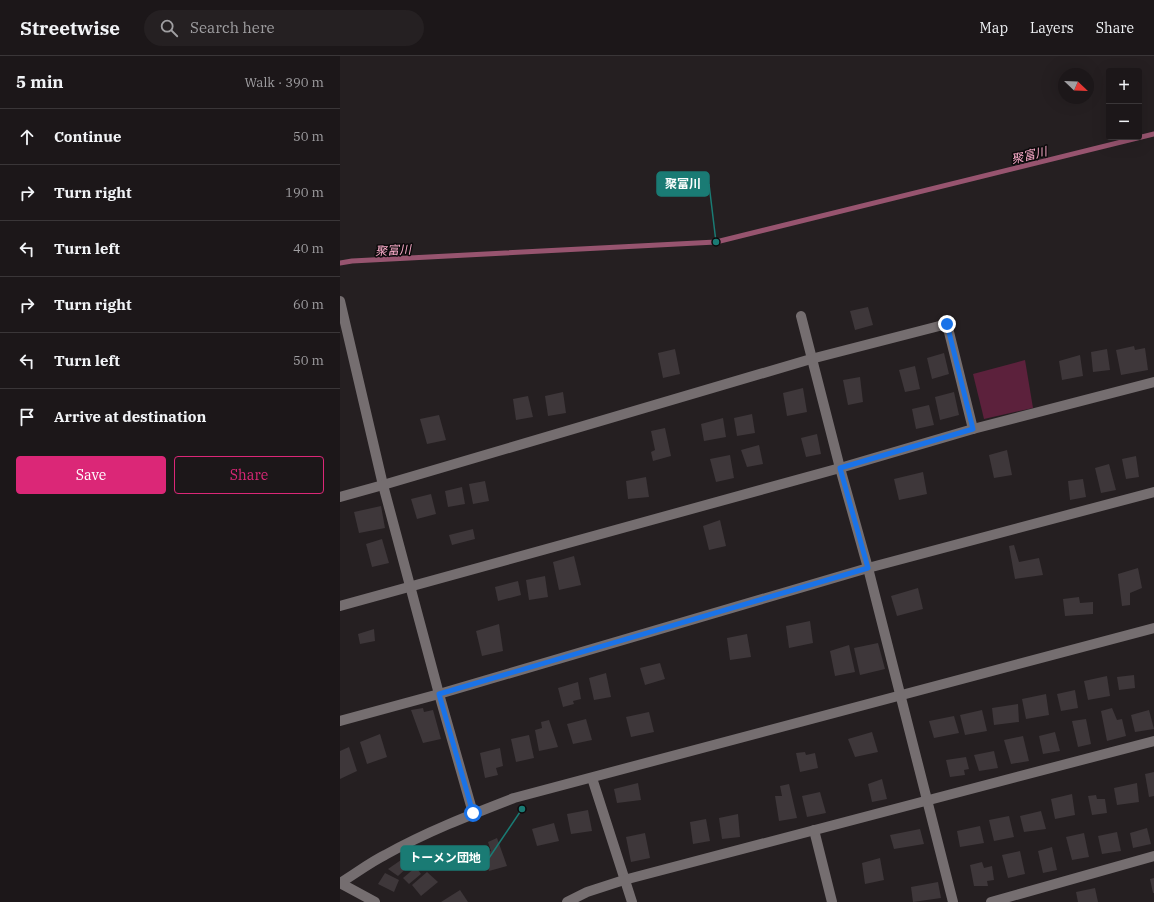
<!DOCTYPE html>
<meta charset="utf-8">
<style>
body{margin:0;font-family:"IBM Plex Serif","Noto Sans JP",serif;background:#252022;color:#f1f3f6}
.controls{position:absolute;right:12px;top:12px;display:grid;overflow:hidden;border-radius:4px;box-shadow:0 4px 16px #0002}
.controls button{width:36px;height:36px;display:grid;place-items:center;padding:0;border:0;border-bottom:1px solid #3a3638;background:#1c1719;color:#f1f3f6;font:20px sans-serif}
.compass{position:absolute;left:718px;top:12px;width:36px;height:36px;border-radius:50%;background:#1c1719;box-shadow:0 4px 16px #0002;rotate:113deg}
.stop{position:absolute;width:12px;height:12px;margin:-9px;border:3px solid #1a73e8;border-radius:50%;background:#fff}
.stop.end{background:#1a73e8;border-color:#fff;box-shadow:0 1px 4px #0008}
.list{margin:0;padding:0;list-style:none}
h2{display:flex;justify-content:space-between;align-items:center;height:52px;margin:0;padding:0 16px;font-size:17px}
h2 small{font-size:13px;font-weight:400;color:#a09fa2}
.list li{display:grid;grid-template-columns:26px 1fr auto;gap:12px;align-items:center;box-sizing:border-box;height:56px;padding:0 16px;border-top:1px solid #3a3638}
.list b{display:block;font-size:15px;white-space:nowrap}
.list em{font-size:13px;font-style:normal;color:#a09fa2}
.actions{display:flex;gap:8px;padding:12px 16px}
.actions a{flex:1;padding:9px 0;border:1px solid #db2777;border-radius:4px;text-align:center;font-size:14px;color:#db2777}
.actions .main{background:#db2777;color:#fff}
.icon{flex:none;width:22px;height:22px;fill:none;stroke:currentColor;stroke-width:2;stroke-linecap:round;stroke-linejoin:round}
.map{position:relative;flex:none;width:814px;height:846px;overflow:hidden}
header{display:flex;align-items:center;gap:24px;box-sizing:border-box;height:56px;padding:0 20px;background:#1c1719;border-bottom:1px solid #3a3638}
header strong{font-size:19px}
nav{display:flex;gap:22px;margin-inline-start:auto;font-size:14px}
.search{width:280px;height:36px;background:#252022;display:flex;align-items:center;gap:10px;box-sizing:border-box;padding:0 14px;border-radius:22px;color:#a09fa2;font-size:15px}
main{display:flex}
aside{flex:1;background:#1c1719}
.map>svg:first-child{display:block}
</style>
<header>
<strong>Streetwise</strong>
<div class="search"><svg class="icon" aria-label="search" viewBox="0 0 24 24"><circle cx="10" cy="10" r="6"/><path d="M15 15l6 6"/></svg>Search here</div>
<nav><a>Map</a><a>Layers</a><a>Share</a></nav>
</header>
<main>
<aside>
<h2>5 min<small>Walk · 390 m</small></h2>
<ul class="list">
<li><svg class="icon" aria-label="ahead" viewBox="0 0 24 24"><path d="M12 20V5M6 11l6-6 6 6"/></svg><div><b>Continue</b></div><em>50 m</em></li>
<li><svg class="icon" aria-label="right" viewBox="0 0 24 24"><path d="M7 20v-9h11M14 6l5 5-5 5"/></svg><div><b>Turn right</b></div><em>190 m</em></li>
<li><svg class="icon" aria-label="left" viewBox="0 0 24 24"><path d="M17 20v-9H6M10 6l-5 5 5 5"/></svg><div><b>Turn left</b></div><em>40 m</em></li>
<li><svg class="icon" aria-label="right" viewBox="0 0 24 24"><path d="M7 20v-9h11M14 6l5 5-5 5"/></svg><div><b>Turn right</b></div><em>60 m</em></li>
<li><svg class="icon" aria-label="left" viewBox="0 0 24 24"><path d="M17 20v-9H6M10 6l-5 5 5 5"/></svg><div><b>Turn left</b></div><em>50 m</em></li>
<li><svg class="icon" aria-label="arrive" viewBox="0 0 24 24"><path d="M6 21V4h12l-3 4 3 4H6"/></svg><div><b>Arrive at destination</b></div></li>
</ul>
<div class="actions"><a class="main">Save</a><a>Share</a></div>
</aside>
<div class="map">
<svg width="814" height="846" viewBox="0 0 814 846">
<rect width="100%" height="100%" fill="#251f21"/>
<polygon fill="#5c213c" points="685,304 693,352 644,363 633,318"/>
<g fill="none" stroke-linecap="round" stroke-linejoin="round">
<polyline stroke="#97546f" stroke-width="5" points="0,207 12,205 376,186 814,78"/>
</g>
<g fill="#3e373a">
<polygon points="528,251 533,269 515,274 510,255"/>
<polygon points="794,290 795,294 805,292 808,314 781,319 776,294"/>
<polygon points="335,293 340,318 323,322 318,297"/>
<polygon points="767,293 770,314 753,316 751,296"/>
<polygon points="604,297 609,318 592,323 587,302"/>
<polygon points="740,299 743,320 722,324 719,305"/>
<polygon points="575,310 580,333 565,336 559,314"/>
<polygon points="520,321 523,346 508,349 503,324"/>
<polygon points="463,332 467,356 447,360 443,337"/>
<polygon points="223,336 226,357 208,360 205,340"/>
<polygon points="614,336 619,359 600,364 595,341"/>
<polygon points="188,340 193,361 176,364 173,343"/>
<polygon points="589,349 594,369 576,373 572,353"/>
<polygon points="412,358 415,377 397,380 394,362"/>
<polygon points="99,359 106,384 87,388 80,363"/>
<polygon points="383,362 386,381 364,385 361,368"/>
<polygon points="325,372 331,400 313,405 311,396 315,394 311,375"/>
<polygon points="477,378 481,398 466,401 461,382"/>
<polygon points="419,389 423,408 407,411 401,394"/>
<polygon points="667,394 672,419 654,422 649,399"/>
<polygon points="390,399 394,422 376,426 370,403"/>
<polygon points="796,400 799,421 786,423 782,403"/>
<polygon points="769,408 776,434 761,437 755,412"/>
<polygon points="583,416 587,438 559,444 554,423"/>
<polygon points="306,421 309,441 288,443 286,425"/>
<polygon points="743,423 746,441 730,444 728,425"/>
<polygon points="145,425 149,445 133,448 129,428"/>
<polygon points="122,431 125,448 108,451 105,435"/>
<polygon points="91,438 96,458 77,463 71,443"/>
<polygon points="41,450 45,472 19,477 14,456"/>
<polygon points="380,464 386,490 369,494 363,470"/>
<polygon points="133,473 135,483 112,489 109,479"/>
<polygon points="42,483 49,507 32,511 26,488"/>
<polygon points="674,489 679,506 699,502 703,519 675,523 669,490"/>
<polygon points="234,500 241,529 219,534 213,506"/>
<polygon points="798,512 802,532 790,537 790,549 782,550 778,518"/>
<polygon points="205,520 208,541 189,544 186,524"/>
<polygon points="178,525 181,539 158,545 155,531"/>
<polygon points="578,532 583,553 557,560 551,540"/>
<polygon points="739,541 740,547 753,546 753,558 725,560 723,543"/>
<polygon points="470,565 473,587 449,592 446,570"/>
<polygon points="159,568 163,595 142,600 136,575"/>
<polygon points="34,573 35,585 20,588 18,578"/>
<polygon points="407,578 411,601 390,604 387,582"/>
<polygon points="538,587 545,613 520,619 514,592"/>
<polygon points="509,589 515,616 495,620 490,595"/>
<polygon points="320,607 325,623 305,629 300,612"/>
<polygon points="266,617 271,641 254,644 249,622"/>
<polygon points="794,619 795,632 779,634 777,621"/>
<polygon points="767,620 770,640 748,644 744,625"/>
<polygon points="238,626 241,643 233,645 234,648 223,651 218,632"/>
<polygon points="735,634 738,652 721,655 717,638"/>
<polygon points="706,638 709,659 686,663 682,643"/>
<polygon points="678,648 679,666 654,669 652,652"/>
<polygon points="83,652 84,656 93,654 101,683 83,687 71,654"/>
<polygon points="772,652 777,664 782,663 786,680 767,685 761,655"/>
<polygon points="642,654 647,675 625,679 620,659"/>
<polygon points="809,654 814,673 795,676 791,659"/>
<polygon points="309,656 314,676 291,681 286,661"/>
<polygon points="614,660 619,677 594,682 589,665"/>
<polygon points="246,663 252,684 233,688 227,668"/>
<polygon points="746,663 751,688 738,691 732,665"/>
<polygon points="209,664 218,691 199,695 195,674 202,672 201,666"/>
<polygon points="532,676 538,696 515,701 508,683"/>
<polygon points="715,676 720,695 703,698 699,680"/>
<polygon points="40,678 47,701 27,708 20,686"/>
<polygon points="189,679 194,702 176,706 171,683"/>
<polygon points="683,680 689,705 671,708 664,684"/>
<polygon points="9,691 17,715 0,723 0,695"/>
<polygon points="160,692 163,710 156,712 158,719 145,722 140,697"/>
<polygon points="654,695 658,712 639,715 634,699"/>
<polygon points="465,696 466,699 475,697 478,712 460,716 456,697"/>
<polygon points="626,701 629,713 624,714 625,719 610,721 606,704"/>
<polygon points="814,716 814,740 809,741 805,718"/>
<polygon points="542,723 547,743 532,746 528,728"/>
<polygon points="298,727 301,744 277,747 274,733"/>
<polygon points="797,727 799,746 777,749 774,732"/>
<polygon points="449,728 457,762 439,765 435,740 442,740 440,730"/>
<polygon points="480,736 486,757 467,761 462,740"/>
<polygon points="732,738 735,759 715,763 711,743"/>
<polygon points="756,739 757,743 765,743 767,757 752,759 748,740"/>
<polygon points="248,754 252,775 231,778 227,758"/>
<polygon points="701,755 706,773 684,776 680,760"/>
<polygon points="398,758 400,781 382,783 379,762"/>
<polygon points="669,760 674,781 654,785 649,764"/>
<polygon points="366,763 370,785 353,788 350,766"/>
<polygon points="214,767 219,785 197,790 192,773"/>
<polygon points="640,770 644,787 620,791 617,775"/>
<polygon points="807,772 811,788 793,792 790,777"/>
<polygon points="580,773 584,788 554,793 550,779"/>
<polygon points="777,776 781,795 762,798 758,780"/>
<polygon points="305,777 310,802 291,806 286,781"/>
<polygon points="744,777 749,801 732,804 726,781"/>
<polygon points="157,782 167,810 149,815 143,797 151,795 148,786"/>
<polygon points="712,791 717,814 703,817 698,795"/>
<polygon points="680,795 685,818 668,822 662,799"/>
<polygon points="540,802 544,824 525,828 522,807"/>
<polygon points="61,804 71,808 58,820 48,813"/>
<polygon points="642,806 644,812 652,810 654,824 647,825 648,830 634,830 630,809"/>
<polygon points="76,811 81,818 69,828 63,822"/>
<polygon points="87,816 98,826 81,840 72,829"/>
<polygon points="45,817 59,824 54,836 38,828"/>
<polygon points="814,822 814,837 813,837 810,823"/>
<polygon points="598,826 601,842 573,846 571,831"/>
<polygon points="755,832 758,846 738,846 736,836"/>
<polygon points="120,834 128,846 101,846"/>
</g>
<g fill="none" stroke-linecap="round" stroke-linejoin="round">
<g stroke="#756e70" stroke-width="10">
<polyline points="0,245 43,429 99,638 133,757"/>
<polyline points="461,260 500,412 528,512 613,846"/>
<polyline points="0,441 43,429 471,303 607,268 633,373"/>
<polyline points="0,550 500,412 633,373 814,326"/>
<polyline points="0,665 99,638 528,512 814,436"/>
<polyline points="252,722 292,846"/>
<polyline points="474,774 492,846"/>
<path d="M0,827C15,818 29,807 45,799C86,776 130,759 174,742L814,572"/>
<polyline points="0,827 35,846"/>
<polyline points="227,846 247,836 284,824 814,685"/>
<polyline points="651,846 814,800"/>
</g>
</g>
<g fill="none" stroke-linecap="round" stroke-linejoin="round">
<polyline stroke="#1a73e8" stroke-width="5" points="133,757 99,638 528,512 500,412 633,373 607,268"/>
</g>
<g text-anchor="middle" dominant-baseline="central" stroke-width="3" stroke-linejoin="round" paint-order="stroke">
<g font-size="12" font-style="italic" fill="#fbacca" stroke="#0c0a0b">
<text transform="translate(689 99) rotate(-14)">聚富川</text>
<text transform="translate(53 194) rotate(-3)">聚富川</text>
</g>
</g>
<path fill="none" stroke="#1a7b74" stroke-width="1.5" d="M376 186L369 128M182 753L149 802"/>
<g fill="#1a7b74" stroke="#0c0a0b" stroke-width="1.5">
<circle cx="376" cy="186" r="4"/>
<circle cx="182" cy="753" r="4"/>
</g>
<g fill="#1a7b74" stroke="#1a7b74" stroke-width="1.5">
<rect x="317" y="116" width="52" height="24" rx="4"/>
<rect x="61" y="790" width="88" height="24" rx="4"/>
</g>
<g font-size="12" text-anchor="middle" font-weight="bold" fill="#fff">
<text x="343" y="132">聚富川</text>
<text x="105" y="806">トーメン団地</text>
</g>
</svg>
<div class="controls">
<button>+</button>
<button>−</button>
</div>
<svg class="compass" viewBox="-18 -18 36 36"><path d="M0-13l5 13h-10z" fill="#e53935"/><path d="M0 13l5-13h-10z" fill="#a09fa2"/></svg>
<div class="stop" style="left:133px;top:757px"></div>
<div class="stop end" style="left:607px;top:268px"></div>
</div>
</main>
